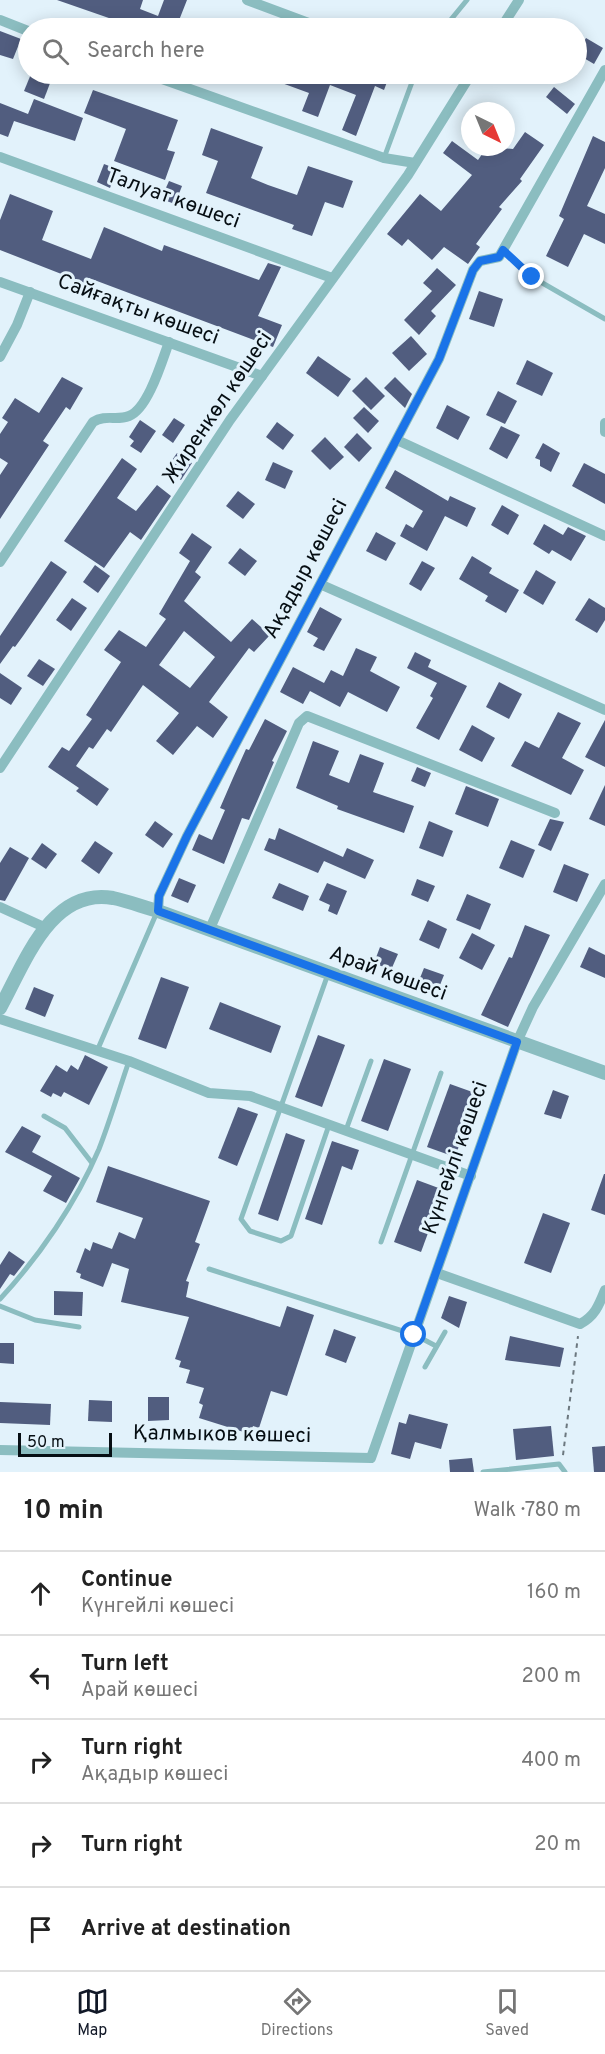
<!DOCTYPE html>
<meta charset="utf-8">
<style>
body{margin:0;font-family:Overpass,sans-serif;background:#f2f2f2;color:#222}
.compass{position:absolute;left:461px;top:102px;width:54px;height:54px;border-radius:50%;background:#fff;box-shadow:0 3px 15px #0003;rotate:137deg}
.scale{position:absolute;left:18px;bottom:15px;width:94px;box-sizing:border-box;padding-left:6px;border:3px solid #060e13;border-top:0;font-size:16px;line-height:21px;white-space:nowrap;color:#060e13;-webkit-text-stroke:4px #e2f2fb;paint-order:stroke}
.stop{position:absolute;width:18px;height:18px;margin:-14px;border:4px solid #1a73e8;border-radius:50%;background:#fff}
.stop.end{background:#1a73e8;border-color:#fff;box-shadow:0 2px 6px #0008}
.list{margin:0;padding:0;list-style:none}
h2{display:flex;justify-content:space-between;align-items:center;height:78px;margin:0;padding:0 24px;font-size:26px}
h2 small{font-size:20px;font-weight:400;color:#767676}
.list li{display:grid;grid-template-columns:39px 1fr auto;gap:18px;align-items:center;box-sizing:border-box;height:84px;padding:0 24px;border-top:2px solid #e0e0e0}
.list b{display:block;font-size:22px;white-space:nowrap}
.list p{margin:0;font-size:20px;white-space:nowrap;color:#767676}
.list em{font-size:20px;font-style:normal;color:#767676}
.icon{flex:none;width:33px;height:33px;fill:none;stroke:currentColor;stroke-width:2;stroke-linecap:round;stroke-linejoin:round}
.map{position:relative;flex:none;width:605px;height:1472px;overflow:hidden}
.search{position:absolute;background:#fff;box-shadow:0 3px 15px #0003;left:18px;right:18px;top:18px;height:66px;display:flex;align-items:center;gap:15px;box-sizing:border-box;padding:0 21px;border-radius:33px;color:#767676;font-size:22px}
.sheet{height:498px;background:#fff}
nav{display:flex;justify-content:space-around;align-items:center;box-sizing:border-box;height:84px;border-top:2px solid #e0e0e0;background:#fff;font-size:16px;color:#767676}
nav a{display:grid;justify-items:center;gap:3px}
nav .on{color:#111827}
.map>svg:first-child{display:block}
</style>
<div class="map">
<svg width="605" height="1472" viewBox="0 0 605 1472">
<rect width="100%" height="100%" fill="#e2f2fb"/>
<g fill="#515d7f" fill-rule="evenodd">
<polygon points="57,0 143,0 140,9 158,16 164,0 187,0 176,28 128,28 129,25"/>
<polygon points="0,31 21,39 13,59 0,55"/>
<polygon points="586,38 603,48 594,64 577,54"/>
<polygon points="31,74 52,78 44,99 24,91"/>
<polygon points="282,74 390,74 384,90 375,86 356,136 342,130 356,95 330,85 318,117 302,111 309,93 279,82"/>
<polygon points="554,87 575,104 567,114 546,97"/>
<polygon points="93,90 178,120 167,150 175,152 165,180 114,161 126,129 84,113"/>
<polygon points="34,99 83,118 75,141 14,121 8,137 0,134 0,103 28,114"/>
<polygon points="211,128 263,147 251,178 268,185 297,195 308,166 353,181 343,208 325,202 312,236 292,229 294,225 206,193 218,161 202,155"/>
<polygon points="525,132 544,145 520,179 522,181 499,207 502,209 476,244 480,247 468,264 444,247 432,260 408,239 402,246 387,234 420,194 441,211 472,175 443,153 452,141 478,160 487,147 513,149"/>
<polygon points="593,136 605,142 605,168 587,206 605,214 605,244 584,234 568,267 546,256 564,219 559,216"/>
<polygon points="104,164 117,169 110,188 97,182"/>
<polygon points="169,181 182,186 175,204 161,199"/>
<polygon points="10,194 53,211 42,240 91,259 104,227 162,251 164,245 259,280 268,263 281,267 258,316 282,325 273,347 89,278 87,284 0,250 0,220"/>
<polygon points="437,268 456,285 431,311 436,316 419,335 404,320 432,291 423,283"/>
<polygon points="479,291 503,299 494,327 469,319"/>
<polygon points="411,336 427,354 409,371 392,353"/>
<polygon points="318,356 351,379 338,397 306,373"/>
<polygon points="527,360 553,373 542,396 516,384"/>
<polygon points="62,377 83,388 70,410 66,407 43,441 49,445 0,519 0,475 8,463 0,458 0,434 8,422 2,418 15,398 39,413"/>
<polygon points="366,377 385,396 371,410 352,391"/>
<polygon points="395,377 412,394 405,408 384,388"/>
<polygon points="498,391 517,401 505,424 486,415"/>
<polygon points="447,405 470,417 458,440 436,428"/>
<polygon points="364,407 379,421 368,433 353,418"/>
<polygon points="174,418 185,425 173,443 162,435"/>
<polygon points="140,420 156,431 141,453 130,446 134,441 129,437"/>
<polygon points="277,422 294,435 283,450 266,437"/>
<polygon points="501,426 520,435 507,459 489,449"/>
<polygon points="357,433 372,448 359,462 344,447"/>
<polygon points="325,437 344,457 330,470 311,451"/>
<polygon points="543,443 560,453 551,472 540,466 540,460 535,458"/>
<polygon points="177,453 192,463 181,480 165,470"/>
<polygon points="122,458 137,469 117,498 136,511 157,485 171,496 141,540 130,532 104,568 64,541"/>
<polygon points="273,462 293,471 285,489 265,480"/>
<polygon points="584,463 605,474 605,504 572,486"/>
<polygon points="395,470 448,501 450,496 476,508 467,527 445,516 427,551 400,536 406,524 413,528 423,511 385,488"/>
<polygon points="238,491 255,504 243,519 226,506"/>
<polygon points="502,505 519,515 508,535 491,525"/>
<polygon points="544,524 563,535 568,527 586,536 571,561 552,550 549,554 533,544"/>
<polygon points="376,532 396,543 386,561 366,551"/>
<path d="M192,533L212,547L195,572L201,577L184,601L231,642L252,619L270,635L254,652L249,648L209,702L228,717L213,738L197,726L173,755L156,741L179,713L143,685L111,732L107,729L93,749L89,747L76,766L109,789L97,806L76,791L79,788L48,767L62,747L69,751L92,719L86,715L121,662L104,650L119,630L146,647L166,619L159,614L190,561L179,553ZM184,631L215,657L190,688L159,665Z"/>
<polygon points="240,548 257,561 245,576 228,563"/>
<polygon points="472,556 492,568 489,573 519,590 506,613 485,601 488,596 459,579"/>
<polygon points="51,561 67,572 23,636 15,647 13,646 0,664 0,636"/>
<polygon points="422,561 435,568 421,591 409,584"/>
<polygon points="95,565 110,576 98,593 83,582"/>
<polygon points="536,570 556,582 543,605 523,593"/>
<polygon points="72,598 87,608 71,631 56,620"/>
<polygon points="589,598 605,608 605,620 597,633 575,620"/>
<polygon points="320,607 342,619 324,651 313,646 318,638 307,632"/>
<polygon points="356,648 377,657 370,671 400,687 387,712 348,692 340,707 310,691 303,704 280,692 293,667 324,683 331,670 343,676"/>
<polygon points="415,652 431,660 428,667 467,686 439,740 416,728 433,698 430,696 437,683 407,668"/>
<polygon points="39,659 55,669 43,686 27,676"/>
<polygon points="0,673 22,688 11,705 0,698"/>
<polygon points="499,682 522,694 509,719 486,707"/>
<polygon points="558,712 581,723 562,758 584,770 571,795 511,766 525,741 539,748"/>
<polygon points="265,719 287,731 272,761 274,762 249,820 242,818 224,864 192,850 199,834 212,840 225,810 220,808 233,778 246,749 249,750"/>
<polygon points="605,720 605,767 585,757"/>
<polygon points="472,725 495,738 482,762 459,750"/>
<polygon points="313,741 339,751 329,775 349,783 360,754 384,763 373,792 414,806 404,833 337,809 338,806 296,788"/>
<polygon points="417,767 431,773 425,787 411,781"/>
<polygon points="605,785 605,826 589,819"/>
<polygon points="466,786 499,799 488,827 455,814"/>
<polygon points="550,819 564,822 551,851 538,845"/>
<polygon points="155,821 173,834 163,848 145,835"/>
<polygon points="429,821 453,831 443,857 419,848"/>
<polygon points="279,828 343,857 347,848 374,860 365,879 324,861 318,873 264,850 269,838 275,840"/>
<polygon points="511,840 535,850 523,878 499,868"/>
<polygon points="95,841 113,853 99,874 81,861"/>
<polygon points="42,843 57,854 46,869 31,859"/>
<polygon points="10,847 29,858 5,901 0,900 0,863"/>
<polygon points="564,864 589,874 577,902 553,892"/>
<polygon points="179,878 196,885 188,903 171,896"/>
<polygon points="417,879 435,886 428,902 411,895"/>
<polygon points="279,883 309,896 303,911 272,898"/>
<polygon points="327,883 347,891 337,915 328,911 330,905 319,900"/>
<polygon points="467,894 491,904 480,930 456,920"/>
<polygon points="428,920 447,929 439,949 419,940"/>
<polygon points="525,925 550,935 508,1027 481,1015 509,957 512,958"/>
<polygon points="472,933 495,945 482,970 459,958"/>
<polygon points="380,947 398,954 391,970 374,963"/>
<polygon points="589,947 605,955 605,978 580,967"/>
<polygon points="424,968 444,975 438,990 418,983"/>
<polygon points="161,977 189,987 166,1049 138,1039"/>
<polygon points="34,987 54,995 45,1017 25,1009"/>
<polygon points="220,1002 281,1026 271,1053 209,1029"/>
<polygon points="318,1035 345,1045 322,1107 295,1097"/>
<polygon points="85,1055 108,1067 89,1105 64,1092 61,1097 53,1093 51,1097 40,1091 56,1065 67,1072 71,1065 78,1070"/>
<polygon points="384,1059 411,1069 388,1131 361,1121"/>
<polygon points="450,1084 478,1094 455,1157 427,1147"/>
<polygon points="553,1090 569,1096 561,1119 544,1114"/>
<polygon points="238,1107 258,1114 237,1166 218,1158"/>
<polygon points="22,1126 41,1136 32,1152 80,1178 66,1203 43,1191 52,1176 5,1152"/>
<polygon points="286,1133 305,1140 278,1221 258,1214"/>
<polygon points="332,1141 359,1150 352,1170 342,1166 322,1225 305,1219"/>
<polygon points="108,1166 210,1201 195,1242 200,1244 186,1281 189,1282 186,1297 280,1327 287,1306 314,1315 287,1396 271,1391 259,1428 253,1426 250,1434 199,1418 203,1405 199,1403 204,1388 186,1383 190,1370 179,1367 181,1361 175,1359 189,1317 121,1302 129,1269 112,1263 103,1287 80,1278 81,1274 76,1272 85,1248 90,1251 93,1242 112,1249 119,1232 135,1239 143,1218 96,1202"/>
<polygon points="604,1174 605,1174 605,1215 591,1210"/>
<polygon points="417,1180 444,1190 421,1252 394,1242"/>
<polygon points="543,1213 570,1223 551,1273 524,1263"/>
<polygon points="9,1251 25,1262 14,1276 10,1274 0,1289 0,1265"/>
<polygon points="54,1291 83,1292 82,1316 54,1315"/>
<polygon points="449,1296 467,1302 459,1328 441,1318"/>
<polygon points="334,1329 356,1337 346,1363 325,1355"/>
<polygon points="510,1336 564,1348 560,1367 505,1360"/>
<polygon points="0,1343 14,1343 14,1364 0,1363"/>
<polygon points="148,1397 169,1397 169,1420 148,1421"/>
<polygon points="89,1400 112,1401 112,1422 88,1421"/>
<polygon points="0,1402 51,1404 50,1425 0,1423"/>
<polygon points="409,1414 448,1424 441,1449 415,1442 410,1459 391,1454 399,1422 406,1424"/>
<polygon points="551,1426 554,1456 516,1460 513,1429"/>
<polygon points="605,1446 605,1472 594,1472 592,1447"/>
<polygon points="472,1458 474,1472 450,1472 449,1460"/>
</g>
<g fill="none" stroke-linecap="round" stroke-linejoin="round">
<polyline stroke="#6c787f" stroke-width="2" stroke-dasharray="4.5 4.5" stroke-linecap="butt" points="563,1455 578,1336"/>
<g stroke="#8bbdc0" stroke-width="5">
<polyline points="444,28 467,0"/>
<polyline points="384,158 415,74"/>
<polyline points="503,250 532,277 605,319"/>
<polyline points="328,974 241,1219 250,1231 281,1241 291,1236 329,1125"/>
<polyline points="97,1051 157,912"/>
<polyline points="44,1116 65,1128 92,1163"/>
<polyline points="346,1130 371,1061"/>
<polyline points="381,1242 441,1073"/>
<polyline points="209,1269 415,1335 436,1346"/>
<path d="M0,1299C39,1257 76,1203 99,1149C110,1121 119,1090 129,1061"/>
<polyline points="0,1306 35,1320 79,1327"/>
<polyline points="425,1367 445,1332"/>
<polyline points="483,1472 559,1464 565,1472"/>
</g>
<g stroke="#8bbdc0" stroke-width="10">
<polyline points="247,0 322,28"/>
<polyline points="0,20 28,31"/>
<polyline points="501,28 519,0"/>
<polyline points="148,74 384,158 415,163"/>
<polyline points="0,157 332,278"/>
<polyline points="0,282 262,376"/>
<polyline points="0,357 17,325 30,292"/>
<polyline points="605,423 605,432"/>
<polyline points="397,440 605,536"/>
<path d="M0,562L93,422C106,414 116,421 129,416C148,409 162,361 169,342"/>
<polyline points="322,585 605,710"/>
<polyline points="0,768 230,420 408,175 471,74"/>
<polyline points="0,907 44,927"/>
<polyline points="158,911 159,896 187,836 439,359 473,270 480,261 499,257 605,70"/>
<polyline points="209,931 299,723 307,716 555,813"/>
<polyline points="0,1019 129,1061 209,1093 250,1096 471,1176"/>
<path d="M437,1273L580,1324C595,1316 599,1305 605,1290"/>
<polyline points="0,1450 371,1458 517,1042 533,1007 605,884"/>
</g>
<path stroke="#8bbdc0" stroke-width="14" d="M0,1008C24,965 50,887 113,898C128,901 143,907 158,911L605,1073"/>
</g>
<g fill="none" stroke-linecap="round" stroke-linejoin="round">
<polyline stroke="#1a73e8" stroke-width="8" points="414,1335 517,1042 158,911 159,896 187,836 439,359 473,270 480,261 499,257 503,250 532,277"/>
</g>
<g text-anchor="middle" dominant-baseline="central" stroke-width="6" stroke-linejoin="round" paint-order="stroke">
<g font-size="21" fill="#060e13" stroke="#e2f2fb">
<text transform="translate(173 199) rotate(20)">Талуат көшесі</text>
<text transform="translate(138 310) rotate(20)">Сайғақты көшесі</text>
<text transform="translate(218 408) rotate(-56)">Жиренкөл көшесі</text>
<text transform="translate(306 569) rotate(-62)">Ақадыр көшесі</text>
<text transform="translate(388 974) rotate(20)">Арай көшесі</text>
<text transform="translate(456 1158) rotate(-71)">Күнгейлі көшесі</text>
<text transform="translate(222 1435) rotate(1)">Қалмыков көшесі</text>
</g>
</g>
</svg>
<svg class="compass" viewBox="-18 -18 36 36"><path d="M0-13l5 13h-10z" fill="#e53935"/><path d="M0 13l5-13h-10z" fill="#767676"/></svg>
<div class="scale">50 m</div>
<div class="stop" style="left:414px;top:1335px"></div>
<div class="stop end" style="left:532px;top:277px"></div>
<div class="search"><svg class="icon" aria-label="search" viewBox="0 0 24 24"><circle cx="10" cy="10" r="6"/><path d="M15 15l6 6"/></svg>Search here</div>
</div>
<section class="sheet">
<h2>10 min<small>Walk · 780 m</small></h2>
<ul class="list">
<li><svg class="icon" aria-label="ahead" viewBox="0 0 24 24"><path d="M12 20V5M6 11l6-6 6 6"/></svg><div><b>Continue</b><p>Күнгейлі көшесі</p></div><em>160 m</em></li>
<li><svg class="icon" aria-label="left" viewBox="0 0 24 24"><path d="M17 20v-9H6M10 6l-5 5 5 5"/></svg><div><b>Turn left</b><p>Арай көшесі</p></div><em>200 m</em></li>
<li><svg class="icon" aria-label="right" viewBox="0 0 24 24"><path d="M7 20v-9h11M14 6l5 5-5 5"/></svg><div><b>Turn right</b><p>Ақадыр көшесі</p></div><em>400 m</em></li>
<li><svg class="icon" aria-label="right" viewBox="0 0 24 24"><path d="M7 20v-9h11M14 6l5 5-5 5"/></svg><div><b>Turn right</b></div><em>20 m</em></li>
<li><svg class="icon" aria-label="arrive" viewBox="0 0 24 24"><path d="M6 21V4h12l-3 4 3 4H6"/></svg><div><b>Arrive at destination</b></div></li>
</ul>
</section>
<nav>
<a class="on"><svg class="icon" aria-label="map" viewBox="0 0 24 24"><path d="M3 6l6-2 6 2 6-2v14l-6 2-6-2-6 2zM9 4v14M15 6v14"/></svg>Map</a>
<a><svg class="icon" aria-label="directions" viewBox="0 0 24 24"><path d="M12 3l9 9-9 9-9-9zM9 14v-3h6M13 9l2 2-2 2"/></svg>Directions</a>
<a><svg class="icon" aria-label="saved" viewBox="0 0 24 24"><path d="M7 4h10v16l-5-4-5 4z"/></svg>Saved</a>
</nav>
